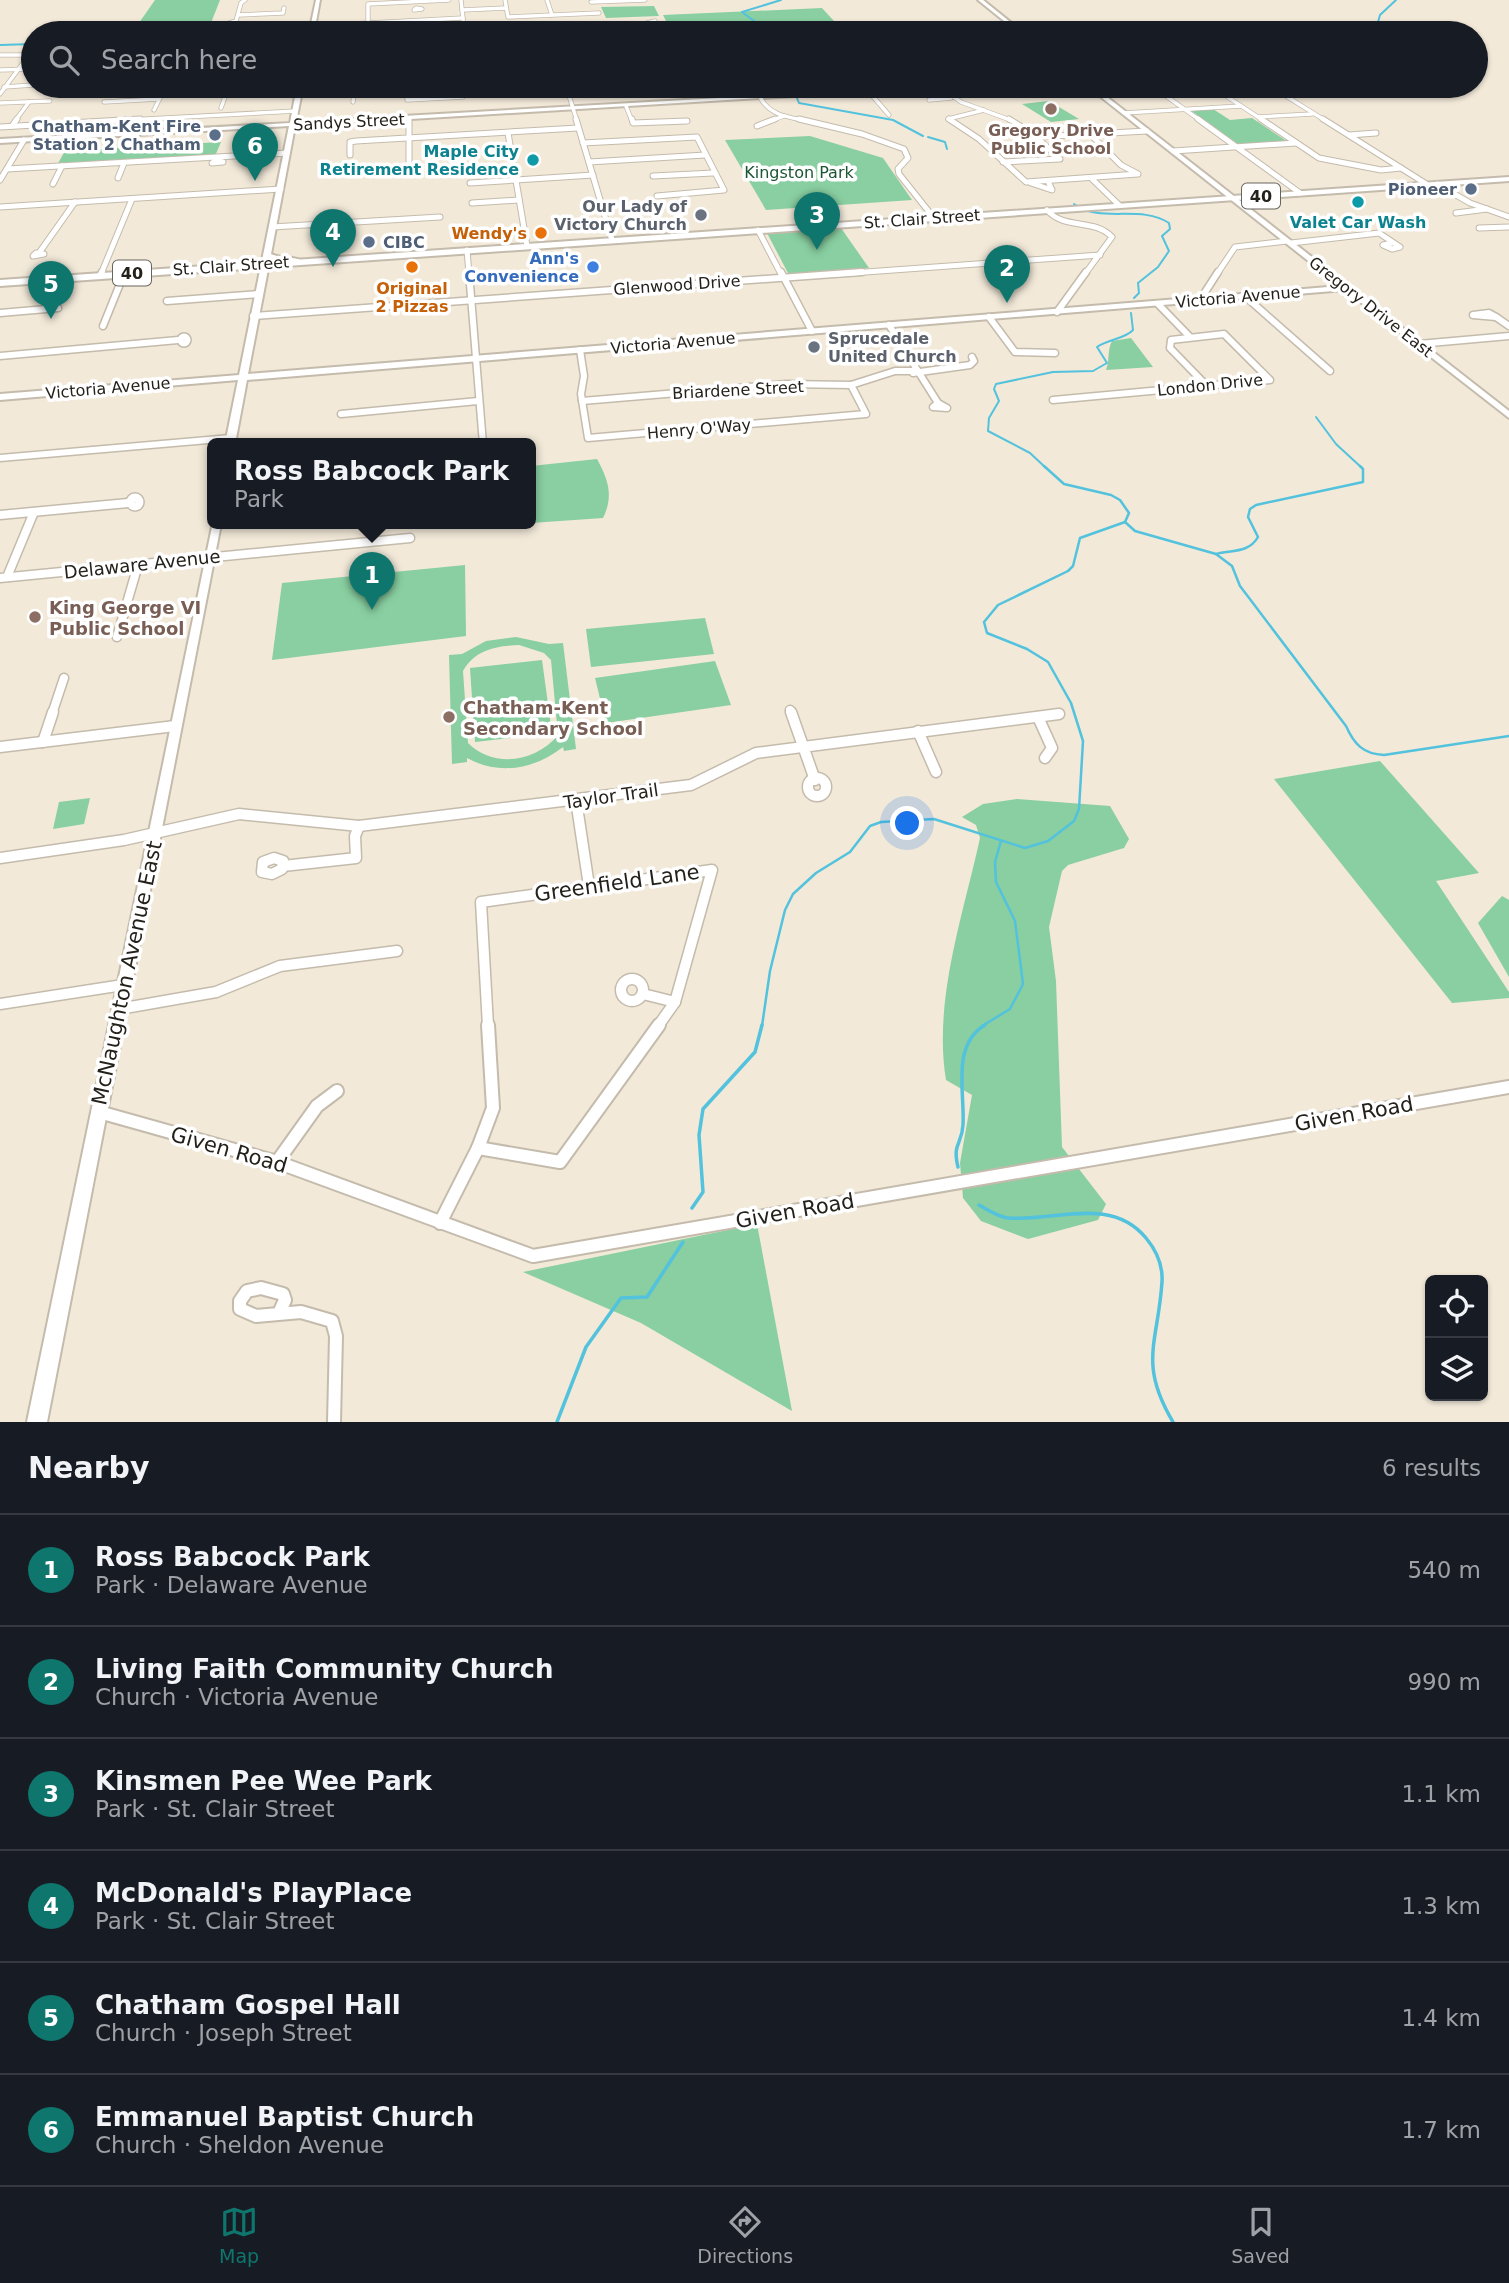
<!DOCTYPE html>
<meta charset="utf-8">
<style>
body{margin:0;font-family:"DejaVu Sans",sans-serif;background:#242831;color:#f1f3f6}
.controls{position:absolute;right:21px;bottom:21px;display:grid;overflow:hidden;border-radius:10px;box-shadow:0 2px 5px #0004}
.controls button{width:63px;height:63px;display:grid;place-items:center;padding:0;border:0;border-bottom:2px solid #363941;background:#171b24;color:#f1f3f6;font:35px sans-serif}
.you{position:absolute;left:908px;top:824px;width:24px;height:24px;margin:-18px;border:5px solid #fff;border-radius:50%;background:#1a73e8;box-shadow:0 0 0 10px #1a73e833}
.badge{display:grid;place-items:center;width:46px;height:46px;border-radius:50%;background:#0f766e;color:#fff;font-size:23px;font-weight:700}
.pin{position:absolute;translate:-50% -58px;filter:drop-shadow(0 2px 4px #0008)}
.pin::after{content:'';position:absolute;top:37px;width:24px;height:21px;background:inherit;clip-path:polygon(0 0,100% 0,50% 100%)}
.popup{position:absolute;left:207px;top:438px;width:329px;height:91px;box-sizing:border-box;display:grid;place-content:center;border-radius:10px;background:#171b24;filter:drop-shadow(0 2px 5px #0005);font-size:23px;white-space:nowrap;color:#9ea1a6}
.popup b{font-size:26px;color:#f1f3f6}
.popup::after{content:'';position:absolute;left:50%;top:100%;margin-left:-14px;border:14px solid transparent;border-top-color:#171b24}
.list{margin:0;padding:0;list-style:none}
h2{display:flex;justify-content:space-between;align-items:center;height:91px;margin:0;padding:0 28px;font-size:30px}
h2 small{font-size:23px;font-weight:400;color:#9ea1a6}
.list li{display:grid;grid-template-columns:46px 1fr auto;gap:21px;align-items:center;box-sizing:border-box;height:112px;padding:0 28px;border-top:2px solid #363941}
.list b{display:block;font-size:26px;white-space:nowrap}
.list p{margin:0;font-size:23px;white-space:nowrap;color:#9ea1a6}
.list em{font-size:23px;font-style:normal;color:#9ea1a6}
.icon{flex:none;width:38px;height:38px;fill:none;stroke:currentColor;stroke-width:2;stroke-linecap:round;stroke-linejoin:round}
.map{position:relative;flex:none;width:1509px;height:1422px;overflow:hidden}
.search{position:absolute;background:#171b24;box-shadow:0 2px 5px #0004;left:21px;right:21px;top:21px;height:77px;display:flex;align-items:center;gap:18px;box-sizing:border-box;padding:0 24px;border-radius:38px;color:#9ea1a6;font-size:26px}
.sheet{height:763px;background:#171b24}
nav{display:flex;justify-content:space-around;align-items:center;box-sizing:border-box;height:98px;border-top:2px solid #363941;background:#171b24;font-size:19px;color:#9ea1a6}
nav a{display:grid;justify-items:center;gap:4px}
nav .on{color:#0f766e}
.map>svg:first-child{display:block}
</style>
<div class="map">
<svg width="1509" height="1422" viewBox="0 0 1509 1422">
<rect width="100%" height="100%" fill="#f2e9d9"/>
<g fill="#89cfa1" fill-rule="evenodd">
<polygon points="155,0 220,0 207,33 132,33"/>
<polygon points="654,6 659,16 606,18 601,7"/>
<polygon points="822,8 845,33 672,33 663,15"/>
<polygon points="1049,101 1079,119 1051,122 1022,104"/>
<polygon points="1213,109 1230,120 1252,118 1288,142 1238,144 1190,110"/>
<polygon points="810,136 883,158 912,200 766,210 725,140"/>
<polygon points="221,142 215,156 57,165 65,151"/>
<polygon points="841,228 869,268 789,275 767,233"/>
<path d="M1131,338L1153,367L1106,370C1110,360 1107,350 1112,341Z"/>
<path d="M597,459C608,479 614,496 603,518L531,523V466Z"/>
<polygon points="465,565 466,636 272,660 282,583"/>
<polygon points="705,618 714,654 591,667 586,629"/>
<path d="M516,637L549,644L563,643L576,749L564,751L563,747C535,769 499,776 467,758V762L452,764L449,655L462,654L486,641ZM519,645L544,653L551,660L558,735C536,762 494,769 468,743L463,671C475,650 496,646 519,645Z"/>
<polygon points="542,660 552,733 475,742 470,668"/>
<polygon points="715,661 731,705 606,723 595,678"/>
<polygon points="1380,761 1479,873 1436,881 1509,992 1509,998 1452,1003 1274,779"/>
<polygon points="90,798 84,824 53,829 59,802"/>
<path d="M1017,799L1110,806L1129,839L1124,848L1068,865L1062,871L1049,927L1056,981L1062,1147L1106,1204L1098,1220L1028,1239L981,1221L963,1198L960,1163L972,1095L946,1080C933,1001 963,916 980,838L976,825L962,817L983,804Z"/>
<polygon points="1502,896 1509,900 1509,977 1478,923"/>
<polygon points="757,1224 792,1411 641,1323 523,1272"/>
</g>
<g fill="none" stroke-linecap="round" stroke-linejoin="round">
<g stroke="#52c2dd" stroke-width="2">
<polyline points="253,33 268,33 303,23"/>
<polyline points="770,33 742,12 781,0"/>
<polyline points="1375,33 1380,15 1396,0"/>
<polyline points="0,45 33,44"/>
<polyline points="755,86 789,95"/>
<polyline points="797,98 799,103 893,120 923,136"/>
<polyline points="928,137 945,142 947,149"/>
<path d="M1074,204C1101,224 1140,204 1169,223L1170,229L1162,236L1169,251L1158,267L1138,283L1139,293L1134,298"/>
<polyline points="1316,417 1336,444 1362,468"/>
<path d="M1046,468L1030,453L988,431L989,418L999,401L994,389L996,384L1053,372L1093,371L1107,363L1097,347C1108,339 1125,339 1133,330L1131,313"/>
</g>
<g stroke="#52c2dd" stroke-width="2.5">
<polyline points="1044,466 1064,484 1111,495 1120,500 1129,513 1125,522"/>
<path d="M1125,522L1135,531L1216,554L1232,566L1240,586L1346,726C1354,744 1363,754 1384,755L1509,736"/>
<path d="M1216,554C1232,550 1249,553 1258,537L1248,517L1250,509L1256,505L1363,482V469L1360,466"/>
<polyline points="762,1026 770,971 785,910 793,894 816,873 850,852 870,826 881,822 934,819 1025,848 1048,841 1074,821 1079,809 1083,741 1071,703 1048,662 1027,649 987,633 984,622 998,605 1068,571 1073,566 1080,538 1125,522"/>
<polyline points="982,1026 1010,1009 1023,984 1015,921 996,882 995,862 1001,841"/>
</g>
<g stroke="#52c2dd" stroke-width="3.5">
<path d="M958,1167C952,1143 962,1145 963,1125C965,1092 951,1045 985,1025"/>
<path d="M979,1205C988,1210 998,1217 1008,1218C1055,1222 1110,1195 1146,1238C1156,1250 1163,1266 1162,1282C1158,1343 1138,1363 1173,1422"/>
<polyline points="692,1208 703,1192 699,1135 703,1109 755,1052 762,1025"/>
<polyline points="557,1422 586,1347 621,1298 647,1297 683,1242"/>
</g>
<g stroke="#c4bbac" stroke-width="5">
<g id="street-far5">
<polyline points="461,0 464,28 468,29 603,24"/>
<polyline points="505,0 508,17 599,13"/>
<polyline points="547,0 552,15"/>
<polyline points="591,2 645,0"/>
<polygon points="416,8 422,9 414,10"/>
<polyline points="462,10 506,8"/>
<polyline points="238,15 283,13 284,8"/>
<polyline points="368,23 368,4 449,0"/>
<polyline points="230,24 258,26"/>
<polygon points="259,25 266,25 260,27"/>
<polyline points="312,26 463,18"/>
<polyline points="212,28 236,21 241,3 245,0"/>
<polyline points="648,33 643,24 655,21"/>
<polyline points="0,55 29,55 0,94"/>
<polyline points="0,70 33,69"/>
<polyline points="408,86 407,100 463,97 461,86"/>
<polyline points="514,86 515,94 568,91"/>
<polyline points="566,86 577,121"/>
<polyline points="619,86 639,86"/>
<polyline points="1152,86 1201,121"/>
<polyline points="1211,86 1264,121"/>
<polyline points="1270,86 1326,121"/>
<polyline points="4,87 33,85"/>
<polyline points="229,88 275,86"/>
<polyline points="941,88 961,102 1013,121"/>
<polyline points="870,93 889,115"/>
<path d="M761,99C771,116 789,117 807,121"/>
<polyline points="929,100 951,98"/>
<polyline points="104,102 159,99"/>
<polyline points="353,102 355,86"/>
<polyline points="0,103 50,101"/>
<polyline points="626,106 632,121"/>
<polyline points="221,108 229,86"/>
<polyline points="154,110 166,86"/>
<polyline points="1124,113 1241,106"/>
<polyline points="1258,117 1312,114"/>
<polyline points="409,118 409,121"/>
<polyline points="15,121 29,102"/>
<polyline points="108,121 296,111"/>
<polyline points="682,121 687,121"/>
<polyline points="770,121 784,116"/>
<polyline points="951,121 948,119 984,110"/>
</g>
</g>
<g stroke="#c4bbac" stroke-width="7">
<g id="street-far4">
<polyline points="409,119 409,165"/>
<polyline points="576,119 612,240"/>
<polyline points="632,119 633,123 687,121"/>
<polyline points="799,119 862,134 904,149 908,158 898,169 899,174 934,218"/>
<polyline points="949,119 979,139 1026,182 1138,174 1121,165 1090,134"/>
<polyline points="1198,119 1300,193"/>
<polyline points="1261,119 1319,158 1381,170 1401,168"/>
<polyline points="1323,119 1428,185"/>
<polyline points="12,126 17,119"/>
<polyline points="757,126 775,119"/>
<polyline points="0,127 140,119"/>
<polyline points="508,133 527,246"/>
<polyline points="1349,135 1376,133"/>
<polyline points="1037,137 1147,131"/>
<polyline points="583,143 697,137 724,190 657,196"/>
<polyline points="1173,151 1296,143"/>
<polyline points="350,155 350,142 356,141 578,128"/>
<polyline points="218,161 223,162 212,163 219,158"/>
<polyline points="589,162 705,155"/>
<polyline points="1003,162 1060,159 1033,134 1009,119"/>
<polyline points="7,169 287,153"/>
<polyline points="653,176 713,173"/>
<polyline points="118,178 124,163"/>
<polyline points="1091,178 1119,205"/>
<polyline points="0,180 24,140"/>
<polyline points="470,183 593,175"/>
<polyline points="1031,183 1052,190 1048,181"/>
<polyline points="53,184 62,166"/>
<polyline points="1437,184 1470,203 1509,217"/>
<polyline points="472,203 519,200"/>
<polyline points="0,207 281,189"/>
<path d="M1047,210C1064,230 1094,218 1112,237L1085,274"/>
<polyline points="1456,213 1487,209"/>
<polyline points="272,227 440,217"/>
<polyline points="1479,228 1509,227"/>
<polyline points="758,230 781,274"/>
<polyline points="1291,243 1379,233 1400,247 1392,249 1383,245 1392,243"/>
<polyline points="467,250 469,274"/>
<polygon points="36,253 44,254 33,256"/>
<polyline points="39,253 75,202"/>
<polyline points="101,274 132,199"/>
<polyline points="838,274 1100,255"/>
<polyline points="1217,274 1235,247 1287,241"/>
</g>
</g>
<g stroke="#c4bbac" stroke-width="9">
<g id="street-far3">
<polyline points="469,272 483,444"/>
<polyline points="781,272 812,331"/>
<polyline points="100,276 102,272"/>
<polyline points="1246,297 1330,371"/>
<polyline points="1200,300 1218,272"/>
<polyline points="167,301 258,294"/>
<polyline points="1158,304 1190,337"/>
<polyline points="1057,312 1086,272"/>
<polyline points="0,313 58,308"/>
<polygon points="1489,313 1496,317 1473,315"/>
<polyline points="253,316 862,272"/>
<polyline points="989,317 1015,352 1055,353"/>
<polyline points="1496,317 1509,326"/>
<polyline points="889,325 938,403"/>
<polyline points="103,326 124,274"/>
<circle cx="184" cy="340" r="3.5"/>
<polyline points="1419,344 1509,336"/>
<polyline points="580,350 584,376 581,394 588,438 866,414 851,385"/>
<polyline points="0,356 178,340"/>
<polyline points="913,373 970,365 974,361 972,357"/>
<polyline points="1053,400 1270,380 1224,334 1171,340 1170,348 1206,385"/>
<polyline points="582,401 786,384 851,385 895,371 918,371"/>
<polygon points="938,403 947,408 933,407"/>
<polyline points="341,414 478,401"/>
<polyline points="0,458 231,438"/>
</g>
</g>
<g stroke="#c4bbac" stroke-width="11">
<g id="street-far2">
<circle cx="135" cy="502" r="4.5"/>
<polyline points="0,515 128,503"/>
<polyline points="7,577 34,512"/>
<polyline points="0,578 410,538"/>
<polyline points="117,637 138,565"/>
<polyline points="790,710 791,714"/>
<polyline points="52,714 64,678"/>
</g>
</g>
<g stroke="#c4bbac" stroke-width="13">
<g id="street-far1">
<polyline points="791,712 815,780"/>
<polyline points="1038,717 1052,748 1045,758"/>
<polyline points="918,731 936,772"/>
<polyline points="43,742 53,712"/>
<polyline points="0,747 175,726"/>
<circle cx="817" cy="787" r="9"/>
<polyline points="576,800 589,886"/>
<polyline points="0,858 124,840 239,814 359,826 691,785 756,753 1059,714"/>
<polygon points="274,858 283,861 282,869 272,874 262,872 263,862"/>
<polyline points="283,866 356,858 355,836 359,826"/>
<circle cx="632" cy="990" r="11"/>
<polyline points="643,994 675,1002"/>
<polyline points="0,1004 123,985"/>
<polyline points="119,1009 216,992 280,966 397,951"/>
<polyline points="488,1026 481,902 712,870 675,1002 658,1026"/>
</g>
</g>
<g stroke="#c4bbac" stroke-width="16">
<g id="street">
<polyline points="99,1112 277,1162 533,1256 1509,1087"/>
<polyline points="478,1148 560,1162 659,1025"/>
<polyline points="478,1148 493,1108 488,1025"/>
<polyline points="277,1162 317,1106 337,1091"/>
<polyline points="440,1223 478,1148"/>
<polyline points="280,1311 285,1300 283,1294 261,1288 247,1291 240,1301 240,1309 256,1316 301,1312 332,1321 336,1336 334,1422"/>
</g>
</g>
<g stroke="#c4bbac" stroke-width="4">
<g id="secondary">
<polygon points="316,0 320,0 314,33 309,33"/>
<polygon points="978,0 983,0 1024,33 1019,33"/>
<path d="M297,86H303L296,122L932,86H960L295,126L271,254C282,259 294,256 303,261C294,266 279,263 270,259L248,374L1340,286L1087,86H1093L1509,411V418L1345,290L247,380L235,444H225L238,380L0,400V394L239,375L289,126L0,143V139L290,123Z"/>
<polygon points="213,522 213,524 221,524 47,1422 27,1422"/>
</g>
</g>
<g stroke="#c4bbac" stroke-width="4">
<polygon id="primary" points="1509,177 1509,181 0,286 0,280"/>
</g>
<use href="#street-far5" stroke="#fff" stroke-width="3.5"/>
<use href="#street-far4" stroke="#fff" stroke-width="5"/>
<use href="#street-far3" stroke="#fff" stroke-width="6"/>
<use href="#street-far2" stroke="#fff" stroke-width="8"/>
<use href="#street-far1" stroke="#fff" stroke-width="10"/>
<use href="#street" stroke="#fff" stroke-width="12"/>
<use href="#secondary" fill="#fff" fill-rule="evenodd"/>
<use href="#primary" fill="#fff" fill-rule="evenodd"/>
</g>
<g fill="#8d6e63" stroke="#fff" stroke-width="2.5">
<circle cx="1051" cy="109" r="7"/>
<circle cx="35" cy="617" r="7"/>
<circle cx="449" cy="717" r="7"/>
</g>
<g fill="#5c6f8a" stroke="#fff" stroke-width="2.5">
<circle cx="215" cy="135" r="7"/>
<circle cx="1471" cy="189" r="7"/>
<circle cx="369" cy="242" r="7"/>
</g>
<g fill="#0f9aa8" stroke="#fff" stroke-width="2.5">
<circle cx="533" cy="160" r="7"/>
<circle cx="1358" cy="202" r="7"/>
</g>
<g fill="#6b7280" stroke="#fff" stroke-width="2.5">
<circle cx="701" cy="215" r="7"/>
<circle cx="814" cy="347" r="7"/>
</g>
<g fill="#e8710a" stroke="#fff" stroke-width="2.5">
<circle cx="541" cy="233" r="7"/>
<circle cx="412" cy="267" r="7"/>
</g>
<circle fill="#3f7fe0" stroke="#fff" stroke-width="2.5" cx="593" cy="267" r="7"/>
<g text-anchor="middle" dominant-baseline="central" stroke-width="7" stroke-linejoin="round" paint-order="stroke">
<g font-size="16" fill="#24211b" stroke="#fff">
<text transform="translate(349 122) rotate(-3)">Sandys Street</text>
<text transform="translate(922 219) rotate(-4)">St. Clair Street</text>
<text transform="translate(231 266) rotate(-4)">St. Clair Street</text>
<text transform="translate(677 285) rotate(-4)">Glenwood Drive</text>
<text transform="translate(1238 297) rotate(-5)">Victoria Avenue</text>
<text transform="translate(1371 307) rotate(38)">Gregory Drive East</text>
<text transform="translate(673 343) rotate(-5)">Victoria Avenue</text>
<text transform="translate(1210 385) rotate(-6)">London Drive</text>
<text transform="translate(108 388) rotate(-5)">Victoria Avenue</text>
<text transform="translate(738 390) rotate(-3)">Briardene Street</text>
<text transform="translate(699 429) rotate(-5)">Henry O'Way</text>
</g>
<g font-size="16" font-weight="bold" fill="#4e5e75" stroke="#fff" text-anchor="end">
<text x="201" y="126">Chatham-Kent Fire<tspan x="201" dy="18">Station 2 Chatham</tspan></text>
<text x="1457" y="189">Pioneer</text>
<text x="383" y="242" text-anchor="start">CIBC</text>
</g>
<g font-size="16" font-weight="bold" fill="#785e54" stroke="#fff">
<text x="1051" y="130">Gregory Drive<tspan x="1051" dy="18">Public School</tspan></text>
</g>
<g font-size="16" font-weight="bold" fill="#0d838f" stroke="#fff" text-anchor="end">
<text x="519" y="151">Maple City<tspan x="519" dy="18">Retirement Residence</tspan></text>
<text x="1358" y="222" text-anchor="middle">Valet Car Wash</text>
</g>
<g font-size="16" fill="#1b5534" stroke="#fff">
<text x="799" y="172">Kingston Park</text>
</g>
<g fill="#fff" stroke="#66645f" stroke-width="2">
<rect x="1242" y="183.5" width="38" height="25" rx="5"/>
<rect x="113" y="260.5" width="38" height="25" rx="5"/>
</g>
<g font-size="16" font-weight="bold" fill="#24211b">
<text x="1261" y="196">40</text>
<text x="132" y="273">40</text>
</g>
<g font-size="16" font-weight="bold" fill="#5b616d" stroke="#fff" text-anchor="end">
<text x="687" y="206">Our Lady of<tspan x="687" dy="18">Victory Church</tspan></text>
<text x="828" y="338" text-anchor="start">Sprucedale<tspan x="828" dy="18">United Church</tspan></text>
</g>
<g font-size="16" font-weight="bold" fill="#c56008" stroke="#fff" text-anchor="end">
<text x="527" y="233">Wendy's</text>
<text x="412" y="288" text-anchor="middle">Original<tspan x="412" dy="18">2 Pizzas</tspan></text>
</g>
<g font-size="16" font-weight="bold" fill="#366cbe" stroke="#fff" text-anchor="end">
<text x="579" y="258">Ann's<tspan x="579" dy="18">Convenience</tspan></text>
</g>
<g font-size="18" fill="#24211b" stroke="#fff">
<text transform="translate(142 564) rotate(-6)">Delaware Avenue</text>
<text transform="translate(611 796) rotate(-8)">Taylor Trail</text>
</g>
<g font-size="18" font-weight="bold" fill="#785e54" stroke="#fff" text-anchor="start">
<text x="49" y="607">King George VI<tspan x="49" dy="21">Public School</tspan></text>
<text x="463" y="707">Chatham-Kent<tspan x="463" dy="21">Secondary School</tspan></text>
</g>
<g font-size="21" fill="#24211b" stroke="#fff">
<text transform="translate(617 883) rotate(-8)">Greenfield Lane</text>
<text transform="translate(127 973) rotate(-78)">McNaughton Avenue East</text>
<text transform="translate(1354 1114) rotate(-10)">Given Road</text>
<text transform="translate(229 1150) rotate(16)">Given Road</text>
<text transform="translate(795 1211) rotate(-10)">Given Road</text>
</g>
</g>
</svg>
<div class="controls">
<button><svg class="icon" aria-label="locate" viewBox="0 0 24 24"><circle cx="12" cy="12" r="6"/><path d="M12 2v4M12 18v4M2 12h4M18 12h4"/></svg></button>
<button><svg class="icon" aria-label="layers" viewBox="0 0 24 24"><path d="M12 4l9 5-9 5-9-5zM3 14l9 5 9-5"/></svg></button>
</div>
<div class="you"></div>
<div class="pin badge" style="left:372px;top:610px">1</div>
<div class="popup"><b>Ross Babcock Park</b>Park</div>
<div class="pin badge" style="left:1007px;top:303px">2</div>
<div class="pin badge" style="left:817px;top:250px">3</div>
<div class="pin badge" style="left:333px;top:267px">4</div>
<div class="pin badge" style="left:51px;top:319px">5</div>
<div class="pin badge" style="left:255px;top:181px">6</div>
<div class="search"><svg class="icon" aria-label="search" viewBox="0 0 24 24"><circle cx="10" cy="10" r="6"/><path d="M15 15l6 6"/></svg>Search here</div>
</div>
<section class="sheet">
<h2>Nearby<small>6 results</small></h2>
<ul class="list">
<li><span class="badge">1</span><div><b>Ross Babcock Park</b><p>Park · Delaware Avenue</p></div><em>540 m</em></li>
<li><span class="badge">2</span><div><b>Living Faith Community Church</b><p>Church · Victoria Avenue</p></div><em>990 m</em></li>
<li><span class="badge">3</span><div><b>Kinsmen Pee Wee Park</b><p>Park · St. Clair Street</p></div><em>1.1 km</em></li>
<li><span class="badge">4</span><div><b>McDonald's PlayPlace</b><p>Park · St. Clair Street</p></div><em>1.3 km</em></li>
<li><span class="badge">5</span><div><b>Chatham Gospel Hall</b><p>Church · Joseph Street</p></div><em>1.4 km</em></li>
<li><span class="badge">6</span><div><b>Emmanuel Baptist Church</b><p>Church · Sheldon Avenue</p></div><em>1.7 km</em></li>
</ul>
</section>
<nav>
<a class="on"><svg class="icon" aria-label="map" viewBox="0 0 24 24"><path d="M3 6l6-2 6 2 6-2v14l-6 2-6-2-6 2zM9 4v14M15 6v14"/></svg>Map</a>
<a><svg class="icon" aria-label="directions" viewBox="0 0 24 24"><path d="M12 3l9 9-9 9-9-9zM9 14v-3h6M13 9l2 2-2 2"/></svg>Directions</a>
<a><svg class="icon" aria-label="saved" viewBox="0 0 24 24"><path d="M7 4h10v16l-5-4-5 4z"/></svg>Saved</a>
</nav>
